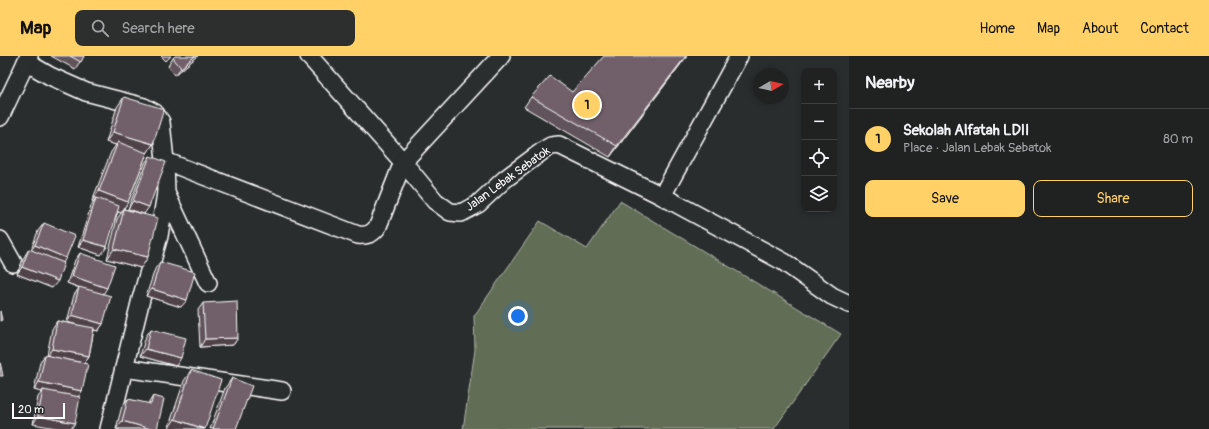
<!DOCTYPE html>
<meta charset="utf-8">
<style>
body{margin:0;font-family:Pangolin,sans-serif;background:#2d2f2f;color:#f1f3f6}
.controls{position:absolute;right:12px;top:12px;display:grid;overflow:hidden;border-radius:8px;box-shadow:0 2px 6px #0003}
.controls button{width:36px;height:36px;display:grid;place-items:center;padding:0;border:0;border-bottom:1px solid #3d3f40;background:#202222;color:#f1f3f6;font:20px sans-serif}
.compass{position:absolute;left:753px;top:12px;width:36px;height:36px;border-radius:50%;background:#202222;box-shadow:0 2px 6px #0003;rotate:81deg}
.scale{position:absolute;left:12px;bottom:10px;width:53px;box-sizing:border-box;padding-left:4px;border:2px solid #fff;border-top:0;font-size:11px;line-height:14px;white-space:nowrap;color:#fff;-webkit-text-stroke:3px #2a2d2e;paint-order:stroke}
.you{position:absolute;left:518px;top:260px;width:14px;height:14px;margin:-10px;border:3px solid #fff;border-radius:50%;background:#1a73e8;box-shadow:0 0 0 6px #1a73e833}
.badge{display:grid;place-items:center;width:26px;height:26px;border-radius:50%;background:#ffd166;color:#111;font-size:13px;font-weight:700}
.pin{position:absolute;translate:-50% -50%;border:2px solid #fff;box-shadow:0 1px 4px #0006}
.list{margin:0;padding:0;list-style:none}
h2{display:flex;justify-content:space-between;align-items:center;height:52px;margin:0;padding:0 16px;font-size:17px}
h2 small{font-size:13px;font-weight:400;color:#a2a4a5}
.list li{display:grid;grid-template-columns:26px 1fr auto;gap:12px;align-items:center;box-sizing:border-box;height:60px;padding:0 16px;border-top:1px solid #3d3f40}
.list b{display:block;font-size:15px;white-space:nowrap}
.list p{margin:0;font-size:13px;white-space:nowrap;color:#a2a4a5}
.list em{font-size:13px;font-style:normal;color:#a2a4a5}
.actions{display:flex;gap:8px;padding:12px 16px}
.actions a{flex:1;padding:9px 0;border:1px solid #ffd166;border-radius:8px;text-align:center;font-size:14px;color:#ffd166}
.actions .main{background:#ffd166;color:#111}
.icon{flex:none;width:22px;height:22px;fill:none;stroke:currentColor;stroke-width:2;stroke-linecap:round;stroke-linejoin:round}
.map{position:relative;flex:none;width:849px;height:373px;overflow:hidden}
header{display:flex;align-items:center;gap:24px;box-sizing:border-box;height:56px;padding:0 20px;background:#ffd166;color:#111}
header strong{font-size:19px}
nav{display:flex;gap:22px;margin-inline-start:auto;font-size:14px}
.search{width:280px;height:36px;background:#2d2f2f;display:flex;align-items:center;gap:10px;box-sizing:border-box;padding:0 14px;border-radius:8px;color:#a2a4a5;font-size:15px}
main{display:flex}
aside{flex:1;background:#202222}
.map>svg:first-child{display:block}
</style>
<header>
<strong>Map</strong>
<div class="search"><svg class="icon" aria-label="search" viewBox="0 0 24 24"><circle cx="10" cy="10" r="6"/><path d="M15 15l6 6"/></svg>Search here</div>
<nav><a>Home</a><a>Map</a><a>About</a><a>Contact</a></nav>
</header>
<main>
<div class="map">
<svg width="849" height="373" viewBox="0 0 849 373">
<rect width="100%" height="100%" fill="#2a2d2e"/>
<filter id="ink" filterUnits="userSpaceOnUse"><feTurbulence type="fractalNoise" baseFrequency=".025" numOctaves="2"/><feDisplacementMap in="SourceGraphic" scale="8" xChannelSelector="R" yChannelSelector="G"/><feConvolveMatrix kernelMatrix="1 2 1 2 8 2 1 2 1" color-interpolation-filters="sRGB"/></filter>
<g filter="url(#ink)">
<polygon fill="#626d54" stroke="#b0b6aa" points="620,145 841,278 774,373 463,373 475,294 474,260 540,165 587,193"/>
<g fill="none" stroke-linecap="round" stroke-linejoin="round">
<g stroke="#fff" stroke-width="20">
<g id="street">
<polyline points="309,0 403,106 435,145 450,156 461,157 478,148 505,123 544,94 551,90 559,89 662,140 784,206 832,240 849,248"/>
<polyline points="26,6 50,20 86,36 144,51 155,57 161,66 165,105 166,137 208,227"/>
<polyline points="0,61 29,0"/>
<path d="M165,105L358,179C367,180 373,178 378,170L403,106L501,0"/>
<polyline points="662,140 739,0"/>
<polyline points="0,184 13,207"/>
<polyline points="124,312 282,335"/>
<polyline points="109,373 141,243 159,180 166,137"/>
</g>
</g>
<use href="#street" stroke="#2a2d2e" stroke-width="17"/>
</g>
<g fill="#61535b" stroke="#fff">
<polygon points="51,0 84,0 75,13"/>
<polygon points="161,0 171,0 166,5"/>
<polygon points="198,0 175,19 168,10 173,2"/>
<polygon points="687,0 610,101 524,51 531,41 572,36"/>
<polygon points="124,41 153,88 147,97 128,146 121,157 118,156 101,199 78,191 91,150 93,146 92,145 111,96 116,89 106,86 117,51"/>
<polygon points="150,100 144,158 141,212 107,203 117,163 124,153 141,157 128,153 145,107"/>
<polygon points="44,167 63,206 52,232 17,218 24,201 29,193 31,194 38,175"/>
<polygon points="80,197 103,238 103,268 98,275 94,274 89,300 84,307 82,335 78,340 33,368 38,341 42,336 34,334 40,306 45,299 47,299 52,273 57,265 74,268 67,266 74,239 79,232 67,227 75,204"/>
<polygon points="160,206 181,251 146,240 155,213"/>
<polygon points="203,247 238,282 233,289 200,291 198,254"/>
<polygon points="151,273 176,310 140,300 146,280"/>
<polygon points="191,314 205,373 168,373 184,325"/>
<polygon points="232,322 236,373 210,373 225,332"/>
<polygon points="153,340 157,373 116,373 122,350 128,343 148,348"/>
</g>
<g fill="#4f434a" stroke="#fff">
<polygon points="195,0 198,0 175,19 181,12"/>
<polygon points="686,0 687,0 610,101 617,90"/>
<polygon points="113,76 153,88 146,99 118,86 116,89 106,86"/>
<polygon points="99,135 128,146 121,157 95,146 96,142 93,146 92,145"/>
<polygon points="133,145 149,151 144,158 128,153"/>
<polygon points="83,184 107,191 101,199 78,191"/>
<polygon points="35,189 66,202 61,210 29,197"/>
<polygon points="114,193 148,201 141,212 107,203"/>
<polygon points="22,211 58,225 52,232 17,218"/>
<polygon points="72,220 107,232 102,240 67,227"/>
<polygon points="152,233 187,244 181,251 146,240"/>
<polygon points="72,259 103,268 98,275 67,266"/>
<polygon points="238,282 233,289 200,291 205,283"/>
<polygon points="52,293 89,300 84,307 47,300"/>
<polygon points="146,293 181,302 176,310 140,300"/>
<polygon points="39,326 82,335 77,343 43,334 42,336 34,334"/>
<polygon points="38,360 75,367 71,373 62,373 33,368"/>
<polygon points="175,363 204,373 168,373"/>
<polygon points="122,365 151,373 116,373"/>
</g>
<g fill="#71606a" stroke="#fff">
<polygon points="70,0 84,0 81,6"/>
<polygon points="175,0 195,0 181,12 173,2"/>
<polygon points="604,0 686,0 617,90 531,41 550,20 572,36"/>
<polygon points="124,41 164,53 153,88 113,76"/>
<polygon points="118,86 147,97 128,146 99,135"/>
<polygon points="150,100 166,106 149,151 133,145"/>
<polygon points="96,142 119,150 107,191 83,184"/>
<polygon points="124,153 158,162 148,201 114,193"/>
<polygon points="44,167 75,180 66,202 35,189"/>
<polygon points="29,193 64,207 58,225 22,211"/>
<polygon points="80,197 115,209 107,232 72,220"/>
<polygon points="160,206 195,216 187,244 152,233"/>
<polygon points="79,231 111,240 103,268 72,259"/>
<polygon points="237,245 238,282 205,283 203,247"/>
<polygon points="0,255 2,264 0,265"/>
<polygon points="57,265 94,272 89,300 52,293"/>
<polygon points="151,273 186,282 181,302 146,293"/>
<polygon points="45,299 88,308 82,335 39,326"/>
<polygon points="0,306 3,320 0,320"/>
<polygon points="191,314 221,324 205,373 175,363"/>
<polygon points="232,322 252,330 236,373 213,373"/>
<polygon points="43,334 80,341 75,367 38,360"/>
<polygon points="153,340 164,343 157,373 151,373 122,365 128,343 151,348"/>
</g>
</g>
<g text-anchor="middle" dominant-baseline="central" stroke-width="3" stroke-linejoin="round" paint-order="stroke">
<g font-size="12" fill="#fff" stroke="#2a2d2e">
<text transform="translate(508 123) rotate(-36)">Jalan Lebak Sebatok</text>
</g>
</g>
</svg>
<div class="controls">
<button>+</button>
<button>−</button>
<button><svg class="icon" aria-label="locate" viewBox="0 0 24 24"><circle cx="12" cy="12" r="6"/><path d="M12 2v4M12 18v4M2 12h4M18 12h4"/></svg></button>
<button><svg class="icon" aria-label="layers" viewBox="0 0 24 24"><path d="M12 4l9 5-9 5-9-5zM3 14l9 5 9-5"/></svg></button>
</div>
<svg class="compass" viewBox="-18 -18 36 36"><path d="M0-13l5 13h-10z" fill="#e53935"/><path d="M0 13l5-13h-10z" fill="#a2a4a5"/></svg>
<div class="scale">20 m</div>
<div class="you"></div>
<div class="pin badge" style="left:587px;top:49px">1</div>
</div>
<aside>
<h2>Nearby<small></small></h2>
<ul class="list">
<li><span class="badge">1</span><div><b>Sekolah Alfatah LDII</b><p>Place · Jalan Lebak Sebatok</p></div><em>80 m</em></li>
</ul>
<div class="actions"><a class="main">Save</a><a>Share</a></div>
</aside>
</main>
